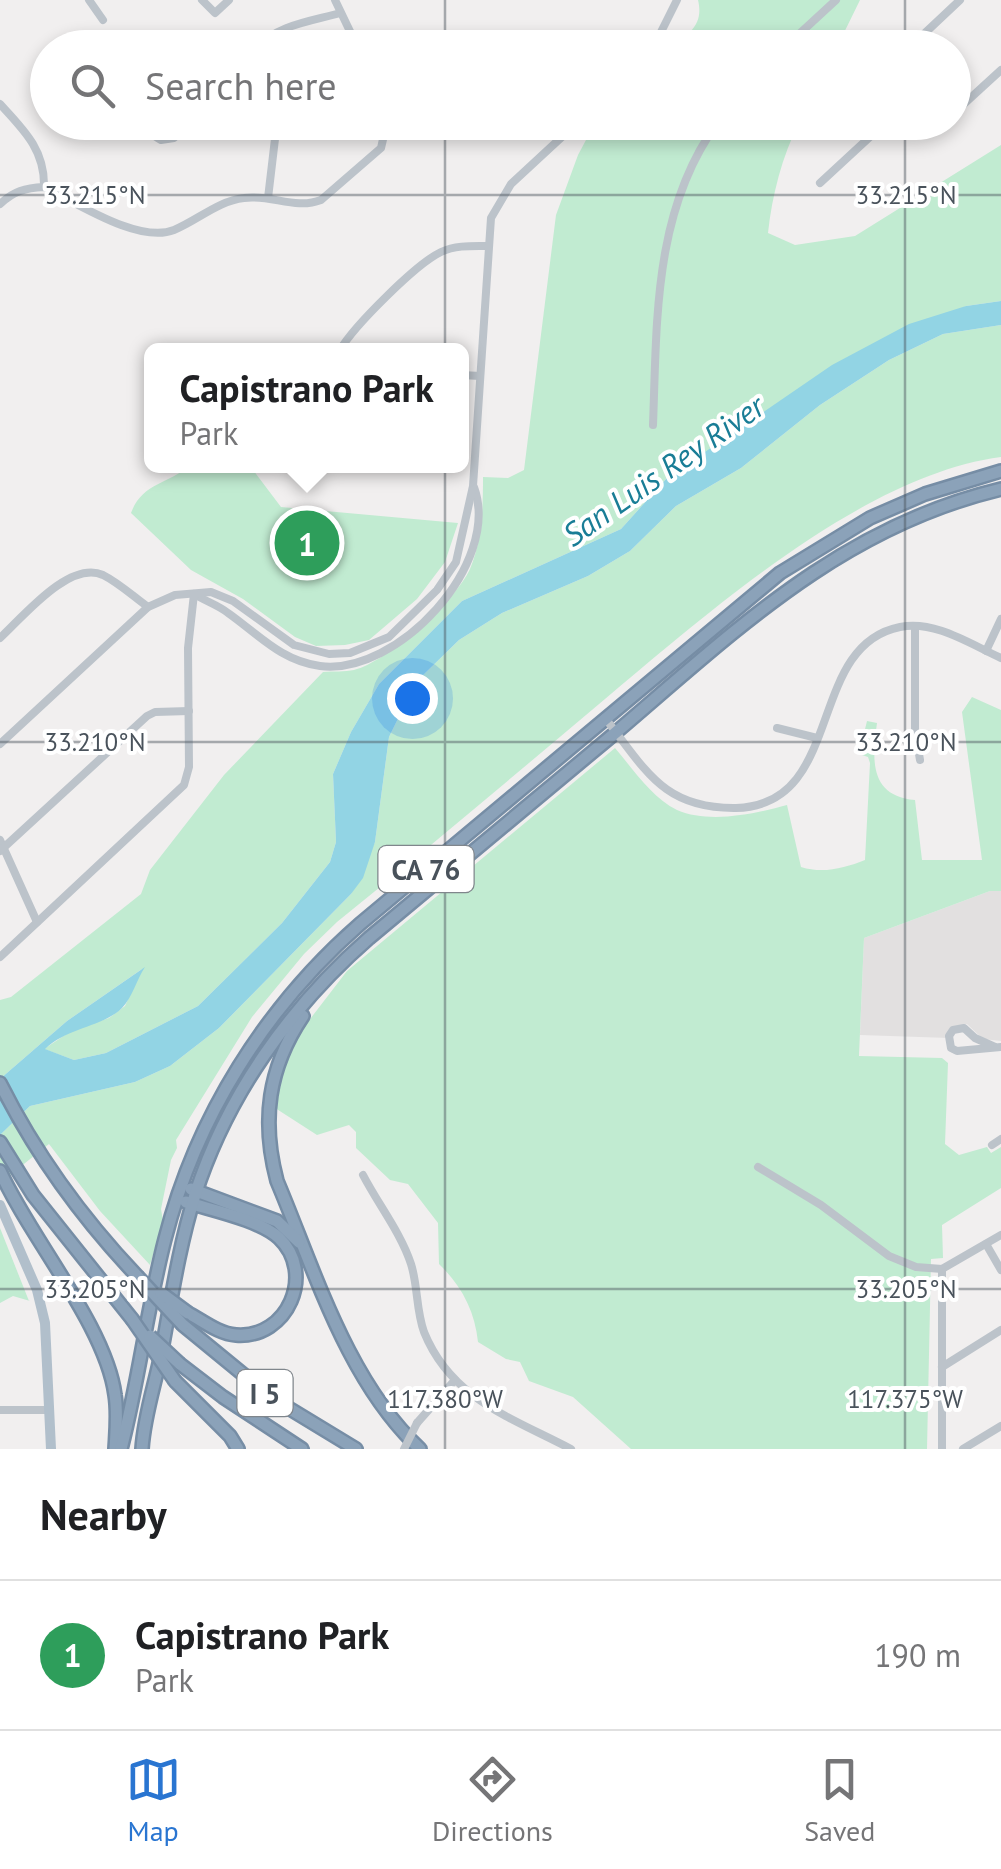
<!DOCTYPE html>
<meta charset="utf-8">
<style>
body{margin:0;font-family:"PT Sans",sans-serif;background:#f6f6f6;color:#202124}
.you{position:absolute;left:412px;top:698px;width:35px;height:35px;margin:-25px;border:8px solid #fff;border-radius:50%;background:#1a73e8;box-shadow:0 0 0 15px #1a73e833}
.badge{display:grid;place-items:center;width:65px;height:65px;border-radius:50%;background:#2975d1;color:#fff;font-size:32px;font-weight:700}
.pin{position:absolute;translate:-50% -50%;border:5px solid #fff;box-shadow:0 2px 10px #0006}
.popup{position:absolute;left:144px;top:343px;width:325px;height:130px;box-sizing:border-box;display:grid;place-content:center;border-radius:15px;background:#fff;filter:drop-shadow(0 2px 8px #0005);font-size:32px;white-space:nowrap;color:#757577}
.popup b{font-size:38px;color:#202124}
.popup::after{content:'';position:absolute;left:50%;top:100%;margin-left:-20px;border:20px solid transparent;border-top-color:#fff}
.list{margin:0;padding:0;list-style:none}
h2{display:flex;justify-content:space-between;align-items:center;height:130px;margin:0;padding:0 40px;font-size:42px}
h2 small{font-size:32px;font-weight:400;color:#757577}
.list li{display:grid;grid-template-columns:65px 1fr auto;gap:30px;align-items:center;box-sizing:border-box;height:150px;padding:0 40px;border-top:2px solid #e0e0e0}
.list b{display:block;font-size:38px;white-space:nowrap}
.list p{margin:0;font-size:32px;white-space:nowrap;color:#757577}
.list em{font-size:32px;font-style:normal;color:#757577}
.icon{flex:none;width:55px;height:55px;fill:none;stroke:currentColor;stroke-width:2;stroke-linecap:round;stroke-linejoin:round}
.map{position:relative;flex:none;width:1001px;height:1449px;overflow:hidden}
.search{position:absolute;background:#fff;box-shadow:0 5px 15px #0003;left:30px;right:30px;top:30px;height:110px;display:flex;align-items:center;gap:25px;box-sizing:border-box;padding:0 35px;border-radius:55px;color:#757577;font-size:38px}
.sheet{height:280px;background:#fff}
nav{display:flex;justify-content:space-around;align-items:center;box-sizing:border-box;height:140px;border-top:2px solid #e0e0e0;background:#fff;font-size:28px;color:#757577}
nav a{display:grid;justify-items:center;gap:5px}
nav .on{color:#2975d1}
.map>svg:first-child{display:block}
</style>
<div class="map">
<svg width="1001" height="1449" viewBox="0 0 1001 1449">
<rect width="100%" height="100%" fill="#f1efef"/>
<polygon fill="#e2e0e0" points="990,891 1001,891 1001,1041 983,1039 967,1024 954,1027 949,1038 860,1035 864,938"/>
<g fill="#c1ebd1">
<path d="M698,0H860L837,47L672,48C689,33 704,25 698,0Z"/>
<path d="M595,123H799C782,156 772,196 768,233L795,245L855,236L1001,145V301L966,306L667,478L621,529L462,601L379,684L351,732L333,774L336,842L330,862L282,923L198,1006L106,1053L74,1060L44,1049L71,1031L109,1018L125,1006L142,969L67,1021L0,1079V1000L11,997L141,894L150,870L224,775L323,672C333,671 345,672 354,670C387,662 456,600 470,569C482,540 483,509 483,477L508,478L524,470L556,215L578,155Z"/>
<path d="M1001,325V457C863,475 709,612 605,699C516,774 427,849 337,922L304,954L252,1017L176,1140L177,1148L171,1160L161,1209L163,1221L150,1265L100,1211L49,1144L0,1183V1135L30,1106L135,1082L170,1066L219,1028L351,894L375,842L389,737L416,682L459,640L502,613L588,576L630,551L676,506L741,468L820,405L889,360L943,334Z"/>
<path d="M189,466H250L281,507L458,523L445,562L417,599L369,640L345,645L316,646L295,637L243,599L191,570L131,513C142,483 168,484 189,466Z"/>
<path d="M972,697L1001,710V891H990L864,938L859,1056L942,1058L948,1063L945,1144L959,1155L987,1147L991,1153L1001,1147V1188L942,1225L943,1258L931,1259L927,1449H631L573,1397L529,1381L520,1362L506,1359L478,1342C475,1311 461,1285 439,1264L438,1223L408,1184L390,1180L356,1148V1132L349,1125L317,1135L272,1106L284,1053L347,971L615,748C633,769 652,798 677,810C709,824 755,814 787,805L801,867C823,874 845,868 865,860L870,763L868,757L859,754L867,721L877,723C872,759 869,796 915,800L922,860H982L962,712Z"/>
<polygon points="0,1228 29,1301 30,1301 13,1296 0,1303"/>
</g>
<path fill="#92d4e4" d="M1001,301V325L943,334L889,360L820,405L741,468L676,506L630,551L588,576L502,613L459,640L416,682L389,737L375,842L363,878L351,894L219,1028L170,1066L135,1082L30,1106L0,1135V1079L67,1021L145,967C137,979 132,998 122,1008C103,1027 68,1027 45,1049L74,1060L106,1053L198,1006L282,923L330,862L336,842L333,774L351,732L379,684L462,601L621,529L667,478L832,365L909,324L966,306Z"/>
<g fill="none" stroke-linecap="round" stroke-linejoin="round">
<g stroke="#768da5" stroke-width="16">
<g id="highway">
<path d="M303,1016C268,1068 261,1121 277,1181C315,1271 347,1381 420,1449"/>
<path d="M0,1083C35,1153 83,1219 137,1276"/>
<polyline points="0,1142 33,1195 132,1319"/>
<path d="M0,1171C30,1238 106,1326 115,1395C118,1413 116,1431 115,1449"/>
<polyline points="191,1189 277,1221 299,1242"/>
<path d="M186,1202C211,1210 260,1220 279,1238C316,1273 288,1339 236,1335C219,1334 203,1321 188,1313"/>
<polyline points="183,1325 272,1398 356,1449"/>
<polyline points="180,1364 223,1397 302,1449"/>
<polyline points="175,1381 230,1436 238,1449"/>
<path d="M121,1449C139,1380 147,1308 165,1239C196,1117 266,1006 360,924L780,573L870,518L925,494L1001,471"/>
<path d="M142,1449C144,1414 157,1379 163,1344C172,1294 180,1243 195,1195C227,1095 290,1007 369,938C450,870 532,802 614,734C735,631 841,527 1001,489"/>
</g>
</g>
<g stroke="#bcc3ca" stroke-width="8">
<polyline points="89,0 103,20"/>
<polyline points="202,0 215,13 229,0"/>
<polyline points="335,0 358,48"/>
<path d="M257,48C276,25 312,21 340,13"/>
<polyline points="653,48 677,0"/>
<polyline points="784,48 836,0"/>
<polyline points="909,48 960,0"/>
<path d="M0,104C24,130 45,150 44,187"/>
<polyline points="954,113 1001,70"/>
<polyline points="150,122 153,135 161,140 174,138 190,122"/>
<path d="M891,122C909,134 925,134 944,122"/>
<polyline points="820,183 886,122"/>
<polyline points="268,198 277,122"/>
<path d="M0,204C14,191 25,188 44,187C77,203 139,244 174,230C198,220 218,201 244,198C271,194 295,210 321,200L381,148L387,122"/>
<path d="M340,350C354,326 416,264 441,252C456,245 472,246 488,246"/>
<polyline points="462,375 480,376"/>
<path d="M653,425C657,322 653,210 718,122"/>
<path d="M194,594C205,601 218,605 228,613C258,634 281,661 320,666C397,676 502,564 474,487"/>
<polyline points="915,626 915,730 920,760"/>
<path d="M0,638C23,617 69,560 103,575C119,583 134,597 148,607"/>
<polyline points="986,651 1001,619"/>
<path d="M605,718C646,770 663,809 736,808C846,805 805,646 900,627C935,620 970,644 1001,658"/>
<polyline points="777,728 817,738"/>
<polyline points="0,744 148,607 175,595 211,592 233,601 294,645 329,654 350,653 389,637 437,590 456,562 473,486 491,218 511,184 578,122"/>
<polyline points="0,840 37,922"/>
<polyline points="0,851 147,716 155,712 189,711"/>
<polyline points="0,957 184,785 189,767 188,648 194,594"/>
<polyline points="995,1047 975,1038 964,1028 953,1030 949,1036 951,1048 957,1051 1001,1047"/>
<polyline points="992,1145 1001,1139"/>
<polyline points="758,1167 821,1205 889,1256 916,1267 942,1269 1001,1235"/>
<path d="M363,1175C378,1204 401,1233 411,1264C418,1286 416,1310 424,1332C451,1399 512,1418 571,1449"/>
<polyline points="986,1244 1001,1270"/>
<polyline points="942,1367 1001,1330"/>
<polyline points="0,1410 50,1410"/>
<polyline points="417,1423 455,1380"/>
<polyline points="942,1449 942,1269"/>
<polyline points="963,1449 1001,1426"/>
</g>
<polyline stroke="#b1bfcb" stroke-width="10" points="0,1205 37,1290 45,1323 51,1449"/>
<use href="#highway" stroke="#8ba2b9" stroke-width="11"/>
<g stroke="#768da5" stroke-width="16" stroke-linecap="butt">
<g id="highway-bridge">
<polyline points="137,1276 183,1325"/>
<polyline points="161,1293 188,1313"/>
<polyline points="132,1319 175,1381"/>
<polyline points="150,1336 180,1364"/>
</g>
</g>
<polyline stroke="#bcc3ca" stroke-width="8" points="404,1449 417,1423"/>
<use href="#highway-bridge" stroke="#8ba2b9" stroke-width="11"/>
</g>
<path fill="none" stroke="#49525b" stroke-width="2.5" stroke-opacity="0.45" d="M445,0V48M905,0V48M445,122V1449M905,122V1449M0,195H1001M0,742H1001M0,1289H1001"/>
<g text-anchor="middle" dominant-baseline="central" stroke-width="8" stroke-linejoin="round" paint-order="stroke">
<g fill="#fff" stroke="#80868c" stroke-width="2.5">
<rect x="378.5" y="846" width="95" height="46" rx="8"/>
<rect x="237.5" y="1370" width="55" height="46" rx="8"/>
</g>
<g font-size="28" font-weight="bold" fill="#49525b">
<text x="426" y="869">CA 76</text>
<text x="265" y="1393">I 5</text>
</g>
<g font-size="32" font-style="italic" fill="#197d96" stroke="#fff">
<text transform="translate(663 470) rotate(-35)">San Luis Rey River</text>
</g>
</g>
<g font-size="25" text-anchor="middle" fill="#49525b" stroke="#fff" stroke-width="8" stroke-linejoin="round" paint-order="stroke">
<text x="95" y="204">33.215°N</text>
<text x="906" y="204">33.215°N</text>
<text x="95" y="751">33.210°N</text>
<text x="906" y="751">33.210°N</text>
<text x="95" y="1298">33.205°N</text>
<text x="906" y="1298">33.205°N</text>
<text x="445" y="1408">117.380°W</text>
<text x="905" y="1408">117.375°W</text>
</g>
</svg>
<div class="you"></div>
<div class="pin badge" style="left:307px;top:543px;background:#2e9e5b">1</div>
<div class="popup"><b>Capistrano Park</b>Park</div>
<div class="search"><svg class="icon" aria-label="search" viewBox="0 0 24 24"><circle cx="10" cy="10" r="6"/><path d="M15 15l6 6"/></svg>Search here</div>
</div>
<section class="sheet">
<h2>Nearby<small></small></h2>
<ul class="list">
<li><span class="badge" style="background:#2e9e5b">1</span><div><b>Capistrano Park</b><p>Park</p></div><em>190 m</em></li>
</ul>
</section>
<nav>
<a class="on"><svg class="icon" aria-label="map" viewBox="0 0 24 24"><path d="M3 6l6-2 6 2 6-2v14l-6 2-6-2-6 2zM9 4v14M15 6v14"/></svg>Map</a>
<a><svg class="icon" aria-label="directions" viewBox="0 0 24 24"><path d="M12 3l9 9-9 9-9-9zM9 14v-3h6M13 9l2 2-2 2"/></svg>Directions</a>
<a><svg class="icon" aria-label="saved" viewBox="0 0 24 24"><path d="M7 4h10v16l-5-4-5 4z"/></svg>Saved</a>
</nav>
